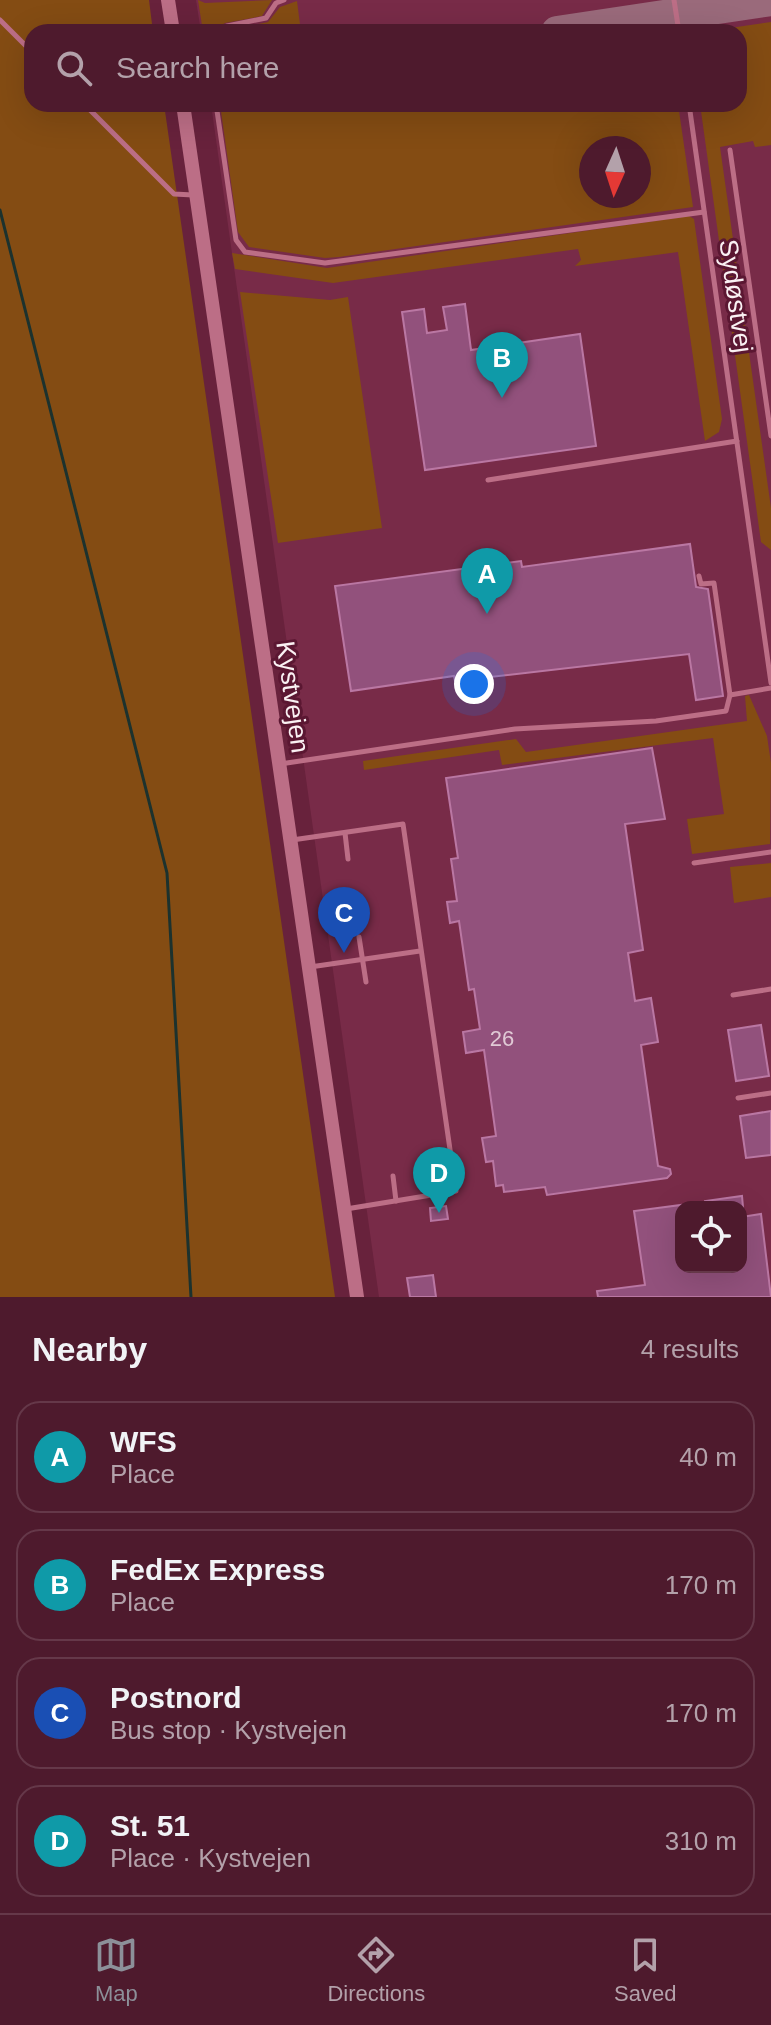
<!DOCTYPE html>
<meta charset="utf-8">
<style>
body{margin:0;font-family:Arial,sans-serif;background:#552335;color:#f1f3f6}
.controls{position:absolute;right:24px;bottom:24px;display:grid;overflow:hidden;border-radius:16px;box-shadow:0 8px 32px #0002}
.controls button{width:72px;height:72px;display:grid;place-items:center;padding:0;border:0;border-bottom:2px solid #653849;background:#4e1a2d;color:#f1f3f6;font:40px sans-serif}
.compass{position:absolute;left:579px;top:136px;width:72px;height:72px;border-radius:50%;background:#4e1a2d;box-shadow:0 8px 32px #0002;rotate:183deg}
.you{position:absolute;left:474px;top:684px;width:28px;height:28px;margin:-20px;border:6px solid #fff;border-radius:50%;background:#1a73e8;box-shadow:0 0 0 12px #1a73e833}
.badge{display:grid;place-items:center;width:52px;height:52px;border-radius:50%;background:#8c9099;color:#fff;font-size:26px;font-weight:700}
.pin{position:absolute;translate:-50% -66px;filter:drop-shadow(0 2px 4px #0008)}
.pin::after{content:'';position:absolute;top:42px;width:28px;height:24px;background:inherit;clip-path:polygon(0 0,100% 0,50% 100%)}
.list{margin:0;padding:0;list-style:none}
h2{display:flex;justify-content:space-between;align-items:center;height:104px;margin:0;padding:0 32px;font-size:34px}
h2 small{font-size:26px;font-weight:400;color:#b3a1aa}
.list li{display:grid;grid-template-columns:52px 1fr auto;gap:24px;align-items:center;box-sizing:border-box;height:112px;margin:0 16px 16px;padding:0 16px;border:2px solid #653849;border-radius:24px}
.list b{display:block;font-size:30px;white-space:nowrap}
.list p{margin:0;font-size:26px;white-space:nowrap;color:#b3a1aa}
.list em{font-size:26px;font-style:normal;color:#b3a1aa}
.icon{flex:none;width:44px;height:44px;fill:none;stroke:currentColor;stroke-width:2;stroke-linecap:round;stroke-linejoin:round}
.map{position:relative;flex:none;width:771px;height:1297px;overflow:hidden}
.search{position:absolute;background:#4e1a2d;box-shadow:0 8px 32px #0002;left:24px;right:24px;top:24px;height:88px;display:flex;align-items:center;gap:20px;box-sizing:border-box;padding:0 28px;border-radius:24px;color:#b3a1aa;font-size:30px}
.sheet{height:616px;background:#4e1a2d}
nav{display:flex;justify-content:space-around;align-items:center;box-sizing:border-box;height:112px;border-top:2px solid #653849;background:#4e1a2d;font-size:22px;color:#b3a1aa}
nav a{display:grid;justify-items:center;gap:4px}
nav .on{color:#8c9099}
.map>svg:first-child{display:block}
</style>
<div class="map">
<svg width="771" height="1297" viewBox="0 0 771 1297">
<rect width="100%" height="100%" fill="#68223c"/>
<path fill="#782b48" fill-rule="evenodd" d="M196,0H771V1297H379L211,104H739V32H201ZM591,148H639V196H591ZM681,1207H741V1267H681Z"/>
<g fill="#844c13" fill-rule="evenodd">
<polygon points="0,0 149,0 153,32 32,32 32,104 164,104 335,1297 0,1297"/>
<polygon points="198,0 205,3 272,0 262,16 225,23 212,32 203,32"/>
<polygon points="297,1 301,32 222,32 268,22 280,7"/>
<polygon points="771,22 771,145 755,147 753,141 720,147 771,508 771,550 761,542 700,104 739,104 739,32 703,32"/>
<path d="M220,104H678L693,207L339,257L325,258L249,247L238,232ZM591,148H639V196H591Z"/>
<polygon points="689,216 694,219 722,419 719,432 705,441 678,252 575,266 581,260 578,249 333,283 235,269 232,253 327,268"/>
<polygon points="240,292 330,300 348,297 382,528 278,543"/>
<polygon points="749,695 767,736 771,763 770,844 692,854 687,819 724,814 713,738 502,765 499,750 364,770 363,761 516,739 526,752 747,721 745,696"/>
<polygon points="771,863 771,897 734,903 730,867"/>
</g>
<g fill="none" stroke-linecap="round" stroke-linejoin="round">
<polyline stroke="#1c322e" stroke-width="3" points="0,210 167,873 191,1297"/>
<polyline stroke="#9a6a7b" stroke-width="32" points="557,32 771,0"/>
</g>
<g fill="#92517c" stroke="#ba77a3" stroke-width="2">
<polygon points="465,304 471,350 580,334 596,446 425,470 402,312 424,309 427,333 447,330 443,307"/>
<polygon points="690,544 696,587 708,589 723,696 696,700 689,654 455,681 454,676 351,691 335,586 521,561 522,567"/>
<polygon points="652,748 665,819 625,824 643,950 628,953 635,1001 651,998 658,1042 641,1045 658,1166 670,1169 671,1174 667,1178 547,1195 545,1187 504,1192 503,1185 496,1186 493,1161 486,1162 482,1138 496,1136 484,1050 466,1053 463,1032 480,1029 474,989 469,990 459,921 450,923 447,902 457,901 451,859 458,858 446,778"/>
<polygon points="761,1025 769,1076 736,1081 728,1030"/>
<polygon points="771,1111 771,1155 746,1158 740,1116"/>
<polygon points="742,1196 743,1207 705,1207 705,1201"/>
<polygon points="681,1205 681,1267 741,1267 741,1217 761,1214 771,1297 598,1297 597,1291 645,1285 634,1211"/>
<polygon points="446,1206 448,1219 431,1221 430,1208"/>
<polygon points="433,1275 436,1297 410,1297 407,1278"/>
</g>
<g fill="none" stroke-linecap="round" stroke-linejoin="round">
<g stroke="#bc6e86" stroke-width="5">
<polyline points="674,0 679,32"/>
<polyline points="0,20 32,52"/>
<polyline points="217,32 227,26 266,18 276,3 284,0"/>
<polyline points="84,104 174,194 193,195"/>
<polyline points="216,104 236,240 245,252 325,263 704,212"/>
<polyline points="689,104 771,683"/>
<polyline points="730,150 771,436"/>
<polyline points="488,480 737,441"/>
<polyline points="699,576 701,584 714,583 730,695"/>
<polyline points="280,764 515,729 656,721 726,711 730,695 771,688"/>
<polyline points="345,833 348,859"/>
<polyline points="292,840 403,824 456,1191 346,1209"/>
<polyline points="694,863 771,852"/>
<polyline points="359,937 366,982"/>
<polyline points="310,967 420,951"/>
<polyline points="733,995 771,989"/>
<polyline points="738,1098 771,1093"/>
<polyline points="393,1176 396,1201"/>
</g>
<g stroke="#bc6e86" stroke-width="14">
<polyline points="168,0 173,32"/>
<polyline points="183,104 357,1297"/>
</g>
</g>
<g text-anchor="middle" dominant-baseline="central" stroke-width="6" stroke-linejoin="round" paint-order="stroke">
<g font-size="22" fill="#e0c9d5">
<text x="502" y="1038">26</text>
</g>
<g font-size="26" fill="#faf1f3" stroke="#5b1732">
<text transform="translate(736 296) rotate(82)">Sydøstvej</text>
<text transform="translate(293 697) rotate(82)">Kystvejen</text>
</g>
</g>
</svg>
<div class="controls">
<button><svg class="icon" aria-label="locate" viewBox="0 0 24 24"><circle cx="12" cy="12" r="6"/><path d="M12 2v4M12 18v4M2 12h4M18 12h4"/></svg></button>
</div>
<svg class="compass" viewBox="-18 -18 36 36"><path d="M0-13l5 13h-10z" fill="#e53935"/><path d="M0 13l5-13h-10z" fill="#b3a1aa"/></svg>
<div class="you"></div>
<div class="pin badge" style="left:487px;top:614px;background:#0f9aa8">A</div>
<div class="pin badge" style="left:502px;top:398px;background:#0f9aa8">B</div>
<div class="pin badge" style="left:344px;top:953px;background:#1a4fb4">C</div>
<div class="pin badge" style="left:439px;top:1213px;background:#0f9aa8">D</div>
<div class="search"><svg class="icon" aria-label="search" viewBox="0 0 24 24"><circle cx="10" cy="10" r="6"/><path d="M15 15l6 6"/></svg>Search here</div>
</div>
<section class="sheet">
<h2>Nearby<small>4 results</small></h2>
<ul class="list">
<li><span class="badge" style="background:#0f9aa8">A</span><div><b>WFS</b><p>Place</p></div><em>40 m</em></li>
<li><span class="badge" style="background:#0f9aa8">B</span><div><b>FedEx Express</b><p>Place</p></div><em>170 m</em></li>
<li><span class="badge" style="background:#1a4fb4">C</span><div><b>Postnord</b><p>Bus stop · Kystvejen</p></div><em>170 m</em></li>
<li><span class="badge" style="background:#0f9aa8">D</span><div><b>St. 51</b><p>Place · Kystvejen</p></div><em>310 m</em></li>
</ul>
</section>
<nav>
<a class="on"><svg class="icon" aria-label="map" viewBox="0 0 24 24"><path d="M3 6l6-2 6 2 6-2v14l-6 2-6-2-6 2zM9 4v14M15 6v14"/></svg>Map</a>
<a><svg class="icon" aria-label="directions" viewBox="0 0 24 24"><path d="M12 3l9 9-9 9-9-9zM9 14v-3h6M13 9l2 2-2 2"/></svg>Directions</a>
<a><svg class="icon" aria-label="saved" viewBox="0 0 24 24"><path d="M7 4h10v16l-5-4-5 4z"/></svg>Saved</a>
</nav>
